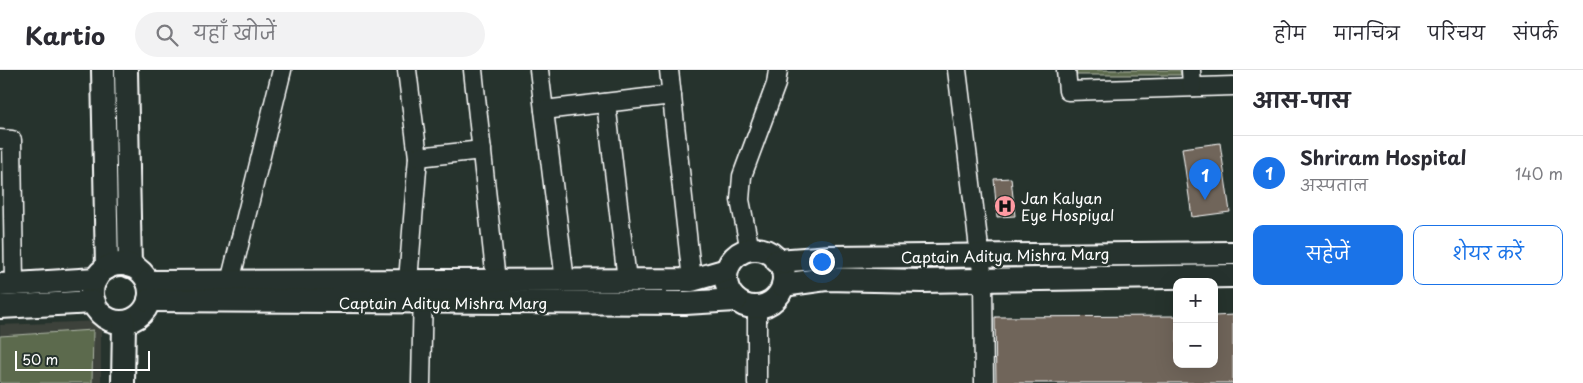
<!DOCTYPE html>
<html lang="hi">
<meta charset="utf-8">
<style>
body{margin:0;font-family:"Playpen Sans","Playpen Sans Deva",sans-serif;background:#f2f2f3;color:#2b2b33}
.controls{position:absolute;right:15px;bottom:15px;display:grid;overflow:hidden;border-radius:10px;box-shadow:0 5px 20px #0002}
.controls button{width:45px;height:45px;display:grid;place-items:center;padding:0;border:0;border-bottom:1px solid #e1e1e2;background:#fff;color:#2b2b33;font:25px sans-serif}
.scale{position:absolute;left:15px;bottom:12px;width:135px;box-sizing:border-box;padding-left:5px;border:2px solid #fff;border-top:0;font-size:14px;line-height:18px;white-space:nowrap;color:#fff;-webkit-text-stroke:4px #26332d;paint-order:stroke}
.you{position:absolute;left:821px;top:191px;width:18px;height:18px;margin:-12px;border:4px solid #fff;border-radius:50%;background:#1a73e8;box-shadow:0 0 0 8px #1a73e833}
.badge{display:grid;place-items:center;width:32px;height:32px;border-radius:50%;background:#1a73e8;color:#fff;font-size:16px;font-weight:700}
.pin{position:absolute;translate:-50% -41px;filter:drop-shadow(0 1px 2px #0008)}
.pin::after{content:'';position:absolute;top:26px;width:18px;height:15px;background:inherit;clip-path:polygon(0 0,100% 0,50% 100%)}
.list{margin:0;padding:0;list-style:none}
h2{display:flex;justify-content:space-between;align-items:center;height:65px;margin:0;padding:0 20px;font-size:21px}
h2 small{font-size:16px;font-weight:400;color:#7c7c81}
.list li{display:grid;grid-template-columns:32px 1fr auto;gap:15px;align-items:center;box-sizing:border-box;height:75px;padding:0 20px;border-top:1px solid #e1e1e2}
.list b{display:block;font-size:19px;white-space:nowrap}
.list p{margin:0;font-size:16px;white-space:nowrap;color:#7c7c81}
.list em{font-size:16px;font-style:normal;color:#7c7c81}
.actions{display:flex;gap:10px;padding:15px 20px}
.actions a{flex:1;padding:11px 0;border:1px solid #1a73e8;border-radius:10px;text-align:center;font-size:18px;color:#1a73e8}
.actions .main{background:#1a73e8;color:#fff}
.icon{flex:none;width:28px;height:28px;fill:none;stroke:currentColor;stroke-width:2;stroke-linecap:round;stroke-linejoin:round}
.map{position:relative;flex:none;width:1233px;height:313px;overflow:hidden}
header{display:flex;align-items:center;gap:30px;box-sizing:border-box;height:70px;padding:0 25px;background:#fff;border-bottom:1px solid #e1e1e2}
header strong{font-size:24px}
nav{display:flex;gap:28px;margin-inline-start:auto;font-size:18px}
.search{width:350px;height:45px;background:#f2f2f3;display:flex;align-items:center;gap:12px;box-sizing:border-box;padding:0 18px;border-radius:28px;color:#7c7c81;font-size:19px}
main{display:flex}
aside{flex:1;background:#fff}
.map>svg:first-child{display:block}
</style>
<header>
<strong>Kartio</strong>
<div class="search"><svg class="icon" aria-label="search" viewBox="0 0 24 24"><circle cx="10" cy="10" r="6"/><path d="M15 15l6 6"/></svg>यहाँ खोजें</div>
<nav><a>होम</a><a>मानचित्र</a><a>परिचय</a><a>संपर्क</a></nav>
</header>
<main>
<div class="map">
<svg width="1233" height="313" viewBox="0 0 1233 313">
<rect width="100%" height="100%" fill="#26332d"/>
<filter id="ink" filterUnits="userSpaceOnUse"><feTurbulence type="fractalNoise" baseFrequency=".02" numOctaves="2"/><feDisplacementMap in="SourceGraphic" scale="10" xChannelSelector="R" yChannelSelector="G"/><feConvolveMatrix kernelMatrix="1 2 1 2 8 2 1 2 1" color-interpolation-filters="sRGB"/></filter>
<g filter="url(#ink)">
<polygon fill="#3c423a" points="101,251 101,313 0,313 0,255"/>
<g fill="#5c6b4e" stroke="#aeb5a6">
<polygon points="1076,0 1180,0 1181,5 1076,5"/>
<polygon points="93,260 92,313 0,313 0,266"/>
</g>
<g fill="#70655a" stroke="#fff">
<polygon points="1220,73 1230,142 1192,147 1182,78"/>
<polygon points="1011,108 1015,146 997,147 994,109"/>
<polygon points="1233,245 1233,313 996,313 995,247 1177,246 1177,294 1214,294 1214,246"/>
</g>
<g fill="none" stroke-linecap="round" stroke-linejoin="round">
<g stroke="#fff" stroke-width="21">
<g id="minor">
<polyline points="407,0 418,87 407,223"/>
<polyline points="473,0 496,211"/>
<polyline points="539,0 565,211"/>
<polyline points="669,0 692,210"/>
<polyline points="957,0 983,210 984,313"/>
<polyline points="1066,0 1068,21 1233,16"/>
<polyline points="1191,0 1192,17"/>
<polyline points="606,33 627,210"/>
<polyline points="544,40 672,25"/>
<polyline points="0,69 12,70 14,214"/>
<polyline points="418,87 482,80"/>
<polyline points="750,180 740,130 742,106 776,14 778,0"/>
<polyline points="230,212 282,0"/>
<polyline points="757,237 757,313"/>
<polyline points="421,313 423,219"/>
</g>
</g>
<g stroke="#fff" stroke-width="26">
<g id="tertiary">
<polyline points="103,0 107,198"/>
<polyline points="126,0 130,196"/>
<circle cx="755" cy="208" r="29"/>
<polyline points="777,191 831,187 1233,183"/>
<circle cx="121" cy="223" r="29"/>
<polyline points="148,212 692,210 727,200"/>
<polyline points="0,215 96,209"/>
<polyline points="783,215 826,209 922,211 1233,206"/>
<polyline points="149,230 685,233 736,230"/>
<polyline points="0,237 94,232"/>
<polyline points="123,313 124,252"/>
</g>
</g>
<use href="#minor" stroke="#26332d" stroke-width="18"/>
<use href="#tertiary" stroke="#26332d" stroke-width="22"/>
</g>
</g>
<defs>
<g id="hospital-disc" transform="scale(1.125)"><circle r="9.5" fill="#ff9aa2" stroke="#26332d"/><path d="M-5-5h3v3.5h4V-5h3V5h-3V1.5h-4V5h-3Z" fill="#111"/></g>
</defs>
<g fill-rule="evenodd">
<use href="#hospital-disc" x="1005" y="136"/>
</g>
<g text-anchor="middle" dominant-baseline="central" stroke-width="5" stroke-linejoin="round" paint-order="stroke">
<g font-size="15" fill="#fff" stroke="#26332d" text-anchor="start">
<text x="1021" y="127">Jan Kalyan<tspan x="1021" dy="17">Eye Hospiyal</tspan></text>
</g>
<g font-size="15" fill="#fff" stroke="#26332d">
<text transform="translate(1005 185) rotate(-1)">Captain Aditya Mishra Marg</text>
<text x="443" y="232">Captain Aditya Mishra Marg</text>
</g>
</g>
</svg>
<div class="controls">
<button>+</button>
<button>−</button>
</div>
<div class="scale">50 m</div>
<div class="you"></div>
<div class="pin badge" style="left:1205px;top:130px">1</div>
</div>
<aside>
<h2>आस-पास<small></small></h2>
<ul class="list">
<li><span class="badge">1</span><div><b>Shriram Hospital</b><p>अस्पताल</p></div><em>140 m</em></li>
</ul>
<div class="actions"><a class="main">सहेजें</a><a>शेयर करें</a></div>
</aside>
</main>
